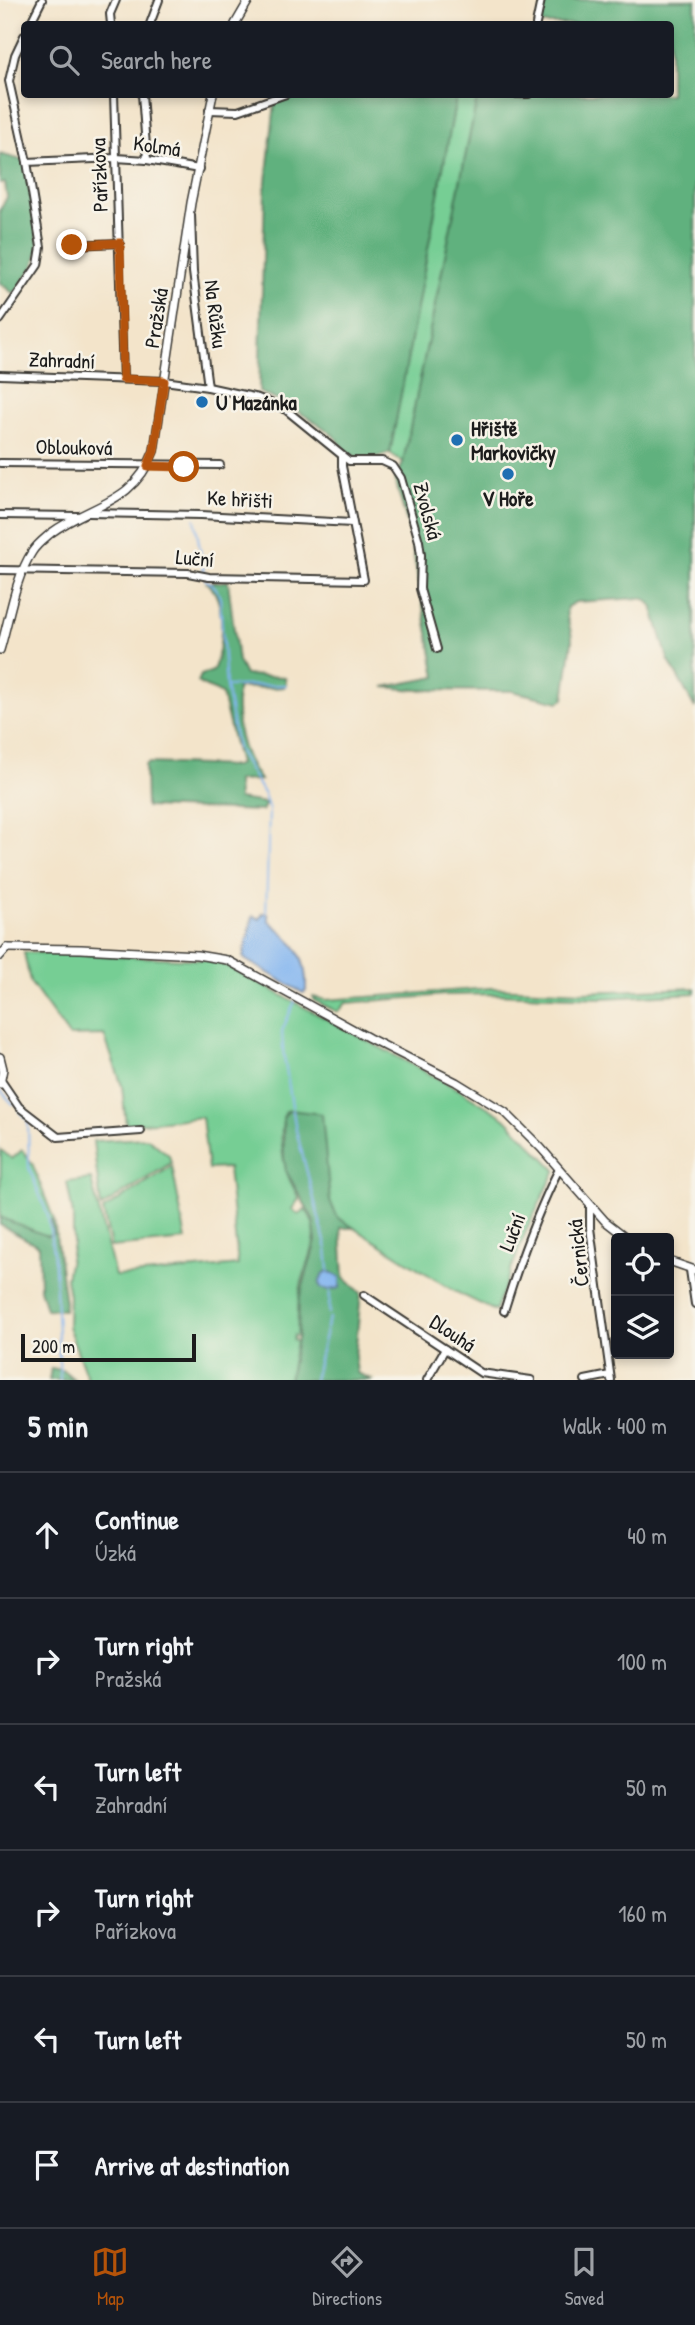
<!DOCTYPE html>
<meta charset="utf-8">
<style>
body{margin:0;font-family:"Patrick Hand",sans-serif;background:#242831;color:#f1f3f6}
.controls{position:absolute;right:21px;bottom:21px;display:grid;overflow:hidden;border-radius:7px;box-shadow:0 4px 10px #0003}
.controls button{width:63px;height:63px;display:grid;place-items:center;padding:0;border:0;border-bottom:2px solid #363941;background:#171b24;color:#f1f3f6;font:35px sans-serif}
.scale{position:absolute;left:21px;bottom:18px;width:175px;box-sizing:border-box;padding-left:7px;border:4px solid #1c1c1c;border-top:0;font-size:19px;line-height:24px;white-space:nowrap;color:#1c1c1c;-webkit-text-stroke:5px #f7f3e8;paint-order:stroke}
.stop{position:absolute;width:21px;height:21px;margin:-16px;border:5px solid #b45309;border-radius:50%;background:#fff}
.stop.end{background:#b45309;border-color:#fff;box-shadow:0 2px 7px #0008}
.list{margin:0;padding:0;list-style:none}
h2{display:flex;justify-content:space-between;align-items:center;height:91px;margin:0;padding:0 28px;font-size:30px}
h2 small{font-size:23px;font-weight:400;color:#9ea1a6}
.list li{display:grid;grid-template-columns:46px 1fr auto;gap:21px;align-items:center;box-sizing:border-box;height:126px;padding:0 28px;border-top:2px solid #363941}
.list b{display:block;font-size:26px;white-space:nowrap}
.list p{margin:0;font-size:23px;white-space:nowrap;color:#9ea1a6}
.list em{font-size:23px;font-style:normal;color:#9ea1a6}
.icon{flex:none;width:38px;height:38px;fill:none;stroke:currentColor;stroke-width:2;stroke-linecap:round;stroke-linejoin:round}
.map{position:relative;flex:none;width:695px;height:1380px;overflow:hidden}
.search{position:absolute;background:#171b24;box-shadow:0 4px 10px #0003;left:21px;right:21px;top:21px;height:77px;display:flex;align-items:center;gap:18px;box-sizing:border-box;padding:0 24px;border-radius:7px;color:#9ea1a6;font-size:26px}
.sheet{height:847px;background:#171b24}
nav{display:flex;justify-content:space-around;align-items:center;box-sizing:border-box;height:98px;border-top:2px solid #363941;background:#171b24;font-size:19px;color:#9ea1a6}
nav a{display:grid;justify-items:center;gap:4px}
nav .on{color:#b45309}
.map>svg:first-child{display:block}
</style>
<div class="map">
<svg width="695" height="1380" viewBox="0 0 695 1380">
<rect width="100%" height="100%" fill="#f7f3e8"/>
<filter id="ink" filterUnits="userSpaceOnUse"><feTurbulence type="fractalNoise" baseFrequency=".0143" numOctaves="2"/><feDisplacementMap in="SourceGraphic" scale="14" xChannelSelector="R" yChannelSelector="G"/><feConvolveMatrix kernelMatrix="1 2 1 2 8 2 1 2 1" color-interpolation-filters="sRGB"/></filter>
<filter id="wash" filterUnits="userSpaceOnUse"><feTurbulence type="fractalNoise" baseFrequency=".00686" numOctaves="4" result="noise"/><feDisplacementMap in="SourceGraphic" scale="28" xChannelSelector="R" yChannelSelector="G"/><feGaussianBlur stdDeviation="1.57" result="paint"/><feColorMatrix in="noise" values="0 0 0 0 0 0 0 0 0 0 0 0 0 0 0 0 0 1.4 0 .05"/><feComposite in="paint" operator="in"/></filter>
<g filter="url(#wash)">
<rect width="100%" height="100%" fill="#f3e4ca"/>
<g fill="#76ce94" stroke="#497558" stroke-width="2">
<polygon points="456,98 477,99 403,463 390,453"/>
<path d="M24,952L209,960L225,965L460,1090L505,1118L556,1170L527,1229L495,1311L454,1291L337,1217L290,1110L286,1111C278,1128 282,1161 289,1178C292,1186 296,1191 299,1199L292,1209L299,1215L305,1209C326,1234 307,1259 301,1286C297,1302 298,1320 297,1336L294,1335L293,1340L296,1341L289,1380H88L68,1326L69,1296L66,1278L73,1244V1215L67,1182L91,1179L115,1276L133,1275L238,1265L228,1168L208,1169L202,1117L126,1125L122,1086L104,1035L69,1036L30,982Z"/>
<polygon points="492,988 583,992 695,988 695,993 603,998 498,994 445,995 346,1003 338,1012 313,1000 313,997 326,1000"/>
<polygon points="147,1138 169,1155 171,1163 101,1207 93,1141"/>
<path d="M1,1150L12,1159L22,1150L32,1163L54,1220L51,1221L53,1234C39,1239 12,1226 0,1217Z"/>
<polygon points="172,1166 186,1240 111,1247 103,1210"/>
</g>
<g fill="#60b17e" stroke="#3e664d" stroke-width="2">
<path d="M545,0H695V708L668,659L652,606L647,600L641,598L576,602L567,607C564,619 573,629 572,642L564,699L559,702L512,691L416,690L384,687L436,677L409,529L395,480L403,463L477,99L526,100L527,94H670V24H539Z"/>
<path d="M311,94L456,98L390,453C379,457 365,462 353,456C343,452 342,443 335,437C318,421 280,401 259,392L265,190L275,103L297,96Z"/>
<polygon points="0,154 22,160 25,164 39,248 34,266 14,294 0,283 0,210 7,197 5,183 0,183"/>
<path d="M228,581L238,661L245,675L285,677L286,684L284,687C271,689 245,686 237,689C236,725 238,749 260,780L237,781L238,799L266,803L262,811L146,807L145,765L148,763L235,766L239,764L222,695C215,688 205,689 198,682L201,675L213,671C222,649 228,600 207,583Z"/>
<polygon points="289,1110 322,1114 330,1201 337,1217 354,1228 341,1228 344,1277 361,1293 355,1356 357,1373 373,1380 289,1380 298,1335 299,1300 316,1241 313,1219 286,1171 284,1158 283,1117"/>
<polygon points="0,1217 47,1236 53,1234 51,1221 54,1220 65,1303 64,1310 46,1309 40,1289 39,1246 0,1225"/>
<polygon points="51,1368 64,1371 75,1380 49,1380"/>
</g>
<g fill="#84b6f0" stroke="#506986" stroke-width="2">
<path d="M263,913L268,914L269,921C294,941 308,956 306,991L303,993L246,960L243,957L253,916L260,919Z"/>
<path d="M328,1271L340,1277V1288L329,1290L321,1288C318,1282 321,1274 328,1271Z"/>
</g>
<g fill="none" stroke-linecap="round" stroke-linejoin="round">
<g stroke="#84b6f0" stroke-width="2">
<polyline points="195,519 204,573"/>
<polyline points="205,579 216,588 220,598 226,686 237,748 264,795 269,810 266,915"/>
<polyline points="227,686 286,685"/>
<polyline points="295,1001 282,1031 283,1050 296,1130 327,1249 329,1271"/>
<polyline points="0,1090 14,1105"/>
<polyline points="20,1111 28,1120 29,1168 48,1216 55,1266 60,1380"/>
<polyline points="329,1313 330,1291"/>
<polyline points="314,1380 329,1318"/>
</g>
</g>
</g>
<g filter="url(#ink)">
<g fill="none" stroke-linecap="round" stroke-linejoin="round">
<g stroke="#3c3a36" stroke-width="10">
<g id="minor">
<polyline points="30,24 42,0"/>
<polyline points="111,24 110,14 116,0"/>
<polyline points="150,24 159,0"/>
<polyline points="536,24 541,0"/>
<polyline points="114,94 123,379"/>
<polyline points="142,94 147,160"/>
<polyline points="505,94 529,94"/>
<polyline points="209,110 238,111 286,94"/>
<polyline points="27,162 116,158 147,160 199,169"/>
<polyline points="191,215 193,272 208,387"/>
<polyline points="72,245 120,243"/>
<polyline points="0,320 38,265 41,247 27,162 9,81 15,55 24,36"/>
<polyline points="0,375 164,381 208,387 258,398 285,409 349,461 382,461 393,466 401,478 419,541 421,555 420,589 437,649"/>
<polyline points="0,463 220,465"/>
<polyline points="88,513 201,515 352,523"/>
<polyline points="0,515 78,516"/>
<polyline points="0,570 188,573 209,577 364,580 342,466 342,456"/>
<polyline points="2,1082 19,1107 58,1137 141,1131"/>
<polyline points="590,1205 590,1228 611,1380"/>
<polyline points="690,1270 695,1304"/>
<polyline points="364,1295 481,1373 531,1380"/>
<path d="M504,1311C519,1262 536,1215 559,1169"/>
<polyline points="427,1380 445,1349"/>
<polyline points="585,1380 610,1375"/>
</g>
</g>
<g stroke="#3c3a36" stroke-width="10">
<g id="tertiary">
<polyline points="235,24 249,0"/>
<path d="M0,650C9,620 15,578 32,552C37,544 44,539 51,533C92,503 133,505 154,451L191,203L213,94"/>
<polyline points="7,948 81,949 197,955 227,960 369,1038 456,1082 505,1112 541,1148 605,1221 627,1238"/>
<polyline points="0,956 7,948"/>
<polyline points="0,1057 3,1069 0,1084"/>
<polyline points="669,1261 695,1270"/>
</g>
</g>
<use href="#minor" stroke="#fff" stroke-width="6"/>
<use href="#tertiary" stroke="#fff" stroke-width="7"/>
</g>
</g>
<g fill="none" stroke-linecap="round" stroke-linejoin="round" filter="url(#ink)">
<polyline stroke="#b45309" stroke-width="9" points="72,245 120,243 123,379 164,381 154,451 148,466 184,467"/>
</g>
<g fill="#1f6fb2" stroke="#f7f3e8" stroke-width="2.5">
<circle cx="202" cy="402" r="7"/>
<circle cx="457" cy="440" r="7"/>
<circle cx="508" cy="474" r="7"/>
</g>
<g text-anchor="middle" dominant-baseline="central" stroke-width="5" stroke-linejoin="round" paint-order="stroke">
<g font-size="21" fill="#1c1c1c" stroke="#f7f3e8">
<text transform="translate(157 146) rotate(8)">Kolmá</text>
<text transform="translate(99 175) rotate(-92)">Pařízkova</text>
<text transform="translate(216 314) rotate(83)">Na Růžku</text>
<text transform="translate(156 318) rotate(-81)">Pražská</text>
<text transform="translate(62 360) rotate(2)">Zahradní</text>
<text transform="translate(74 447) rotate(1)">Oblouková</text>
<text transform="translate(240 499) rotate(3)">Ke hřišti</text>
<text transform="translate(428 511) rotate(75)">Zvolská</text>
<text transform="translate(195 558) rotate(5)">Luční</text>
<text transform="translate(512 1232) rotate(-69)">Luční</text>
<text transform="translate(578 1253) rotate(-96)">Černická</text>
<text transform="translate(453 1333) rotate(34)">Dlouhá</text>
</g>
<g font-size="21" font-weight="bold" fill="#1c1c1c" stroke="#f7f3e8" text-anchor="start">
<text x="216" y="402">U Mazánka</text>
<text x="471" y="428">Hřiště<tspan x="471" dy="24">Markovičky</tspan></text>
<text x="508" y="498" text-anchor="middle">V Hoře</text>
</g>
</g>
</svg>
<div class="controls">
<button><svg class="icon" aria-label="locate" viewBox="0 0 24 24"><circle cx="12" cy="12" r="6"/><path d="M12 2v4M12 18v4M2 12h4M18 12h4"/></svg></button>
<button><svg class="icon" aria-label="layers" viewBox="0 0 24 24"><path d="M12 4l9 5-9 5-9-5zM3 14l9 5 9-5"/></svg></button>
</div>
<div class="scale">200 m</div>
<div class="stop" style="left:184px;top:467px"></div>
<div class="stop end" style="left:72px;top:245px"></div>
<div class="search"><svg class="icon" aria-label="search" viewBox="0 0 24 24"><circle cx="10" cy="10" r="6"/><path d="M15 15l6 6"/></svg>Search here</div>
</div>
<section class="sheet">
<h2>5 min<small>Walk · 400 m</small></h2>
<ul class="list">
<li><svg class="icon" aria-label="ahead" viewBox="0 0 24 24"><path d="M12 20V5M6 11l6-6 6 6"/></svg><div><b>Continue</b><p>Úzká</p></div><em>40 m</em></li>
<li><svg class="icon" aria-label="right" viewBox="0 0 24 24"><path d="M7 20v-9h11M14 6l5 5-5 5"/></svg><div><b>Turn right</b><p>Pražská</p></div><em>100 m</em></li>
<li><svg class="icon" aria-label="left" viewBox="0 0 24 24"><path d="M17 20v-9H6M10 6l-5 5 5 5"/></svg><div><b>Turn left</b><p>Zahradní</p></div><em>50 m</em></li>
<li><svg class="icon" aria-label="right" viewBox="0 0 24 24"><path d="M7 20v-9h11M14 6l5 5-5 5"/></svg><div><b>Turn right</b><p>Pařízkova</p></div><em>160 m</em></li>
<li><svg class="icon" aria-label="left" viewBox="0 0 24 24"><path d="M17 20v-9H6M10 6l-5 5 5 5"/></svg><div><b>Turn left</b></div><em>50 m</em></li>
<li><svg class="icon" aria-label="arrive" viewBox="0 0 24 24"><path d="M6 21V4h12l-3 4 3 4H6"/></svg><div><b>Arrive at destination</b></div></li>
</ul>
</section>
<nav>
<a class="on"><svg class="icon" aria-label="map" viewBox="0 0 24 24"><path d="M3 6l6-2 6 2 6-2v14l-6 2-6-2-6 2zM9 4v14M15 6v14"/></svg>Map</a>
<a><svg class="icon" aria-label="directions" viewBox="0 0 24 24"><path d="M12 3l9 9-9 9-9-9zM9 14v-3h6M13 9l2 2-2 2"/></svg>Directions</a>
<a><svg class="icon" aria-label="saved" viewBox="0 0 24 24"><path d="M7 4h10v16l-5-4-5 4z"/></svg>Saved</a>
</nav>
